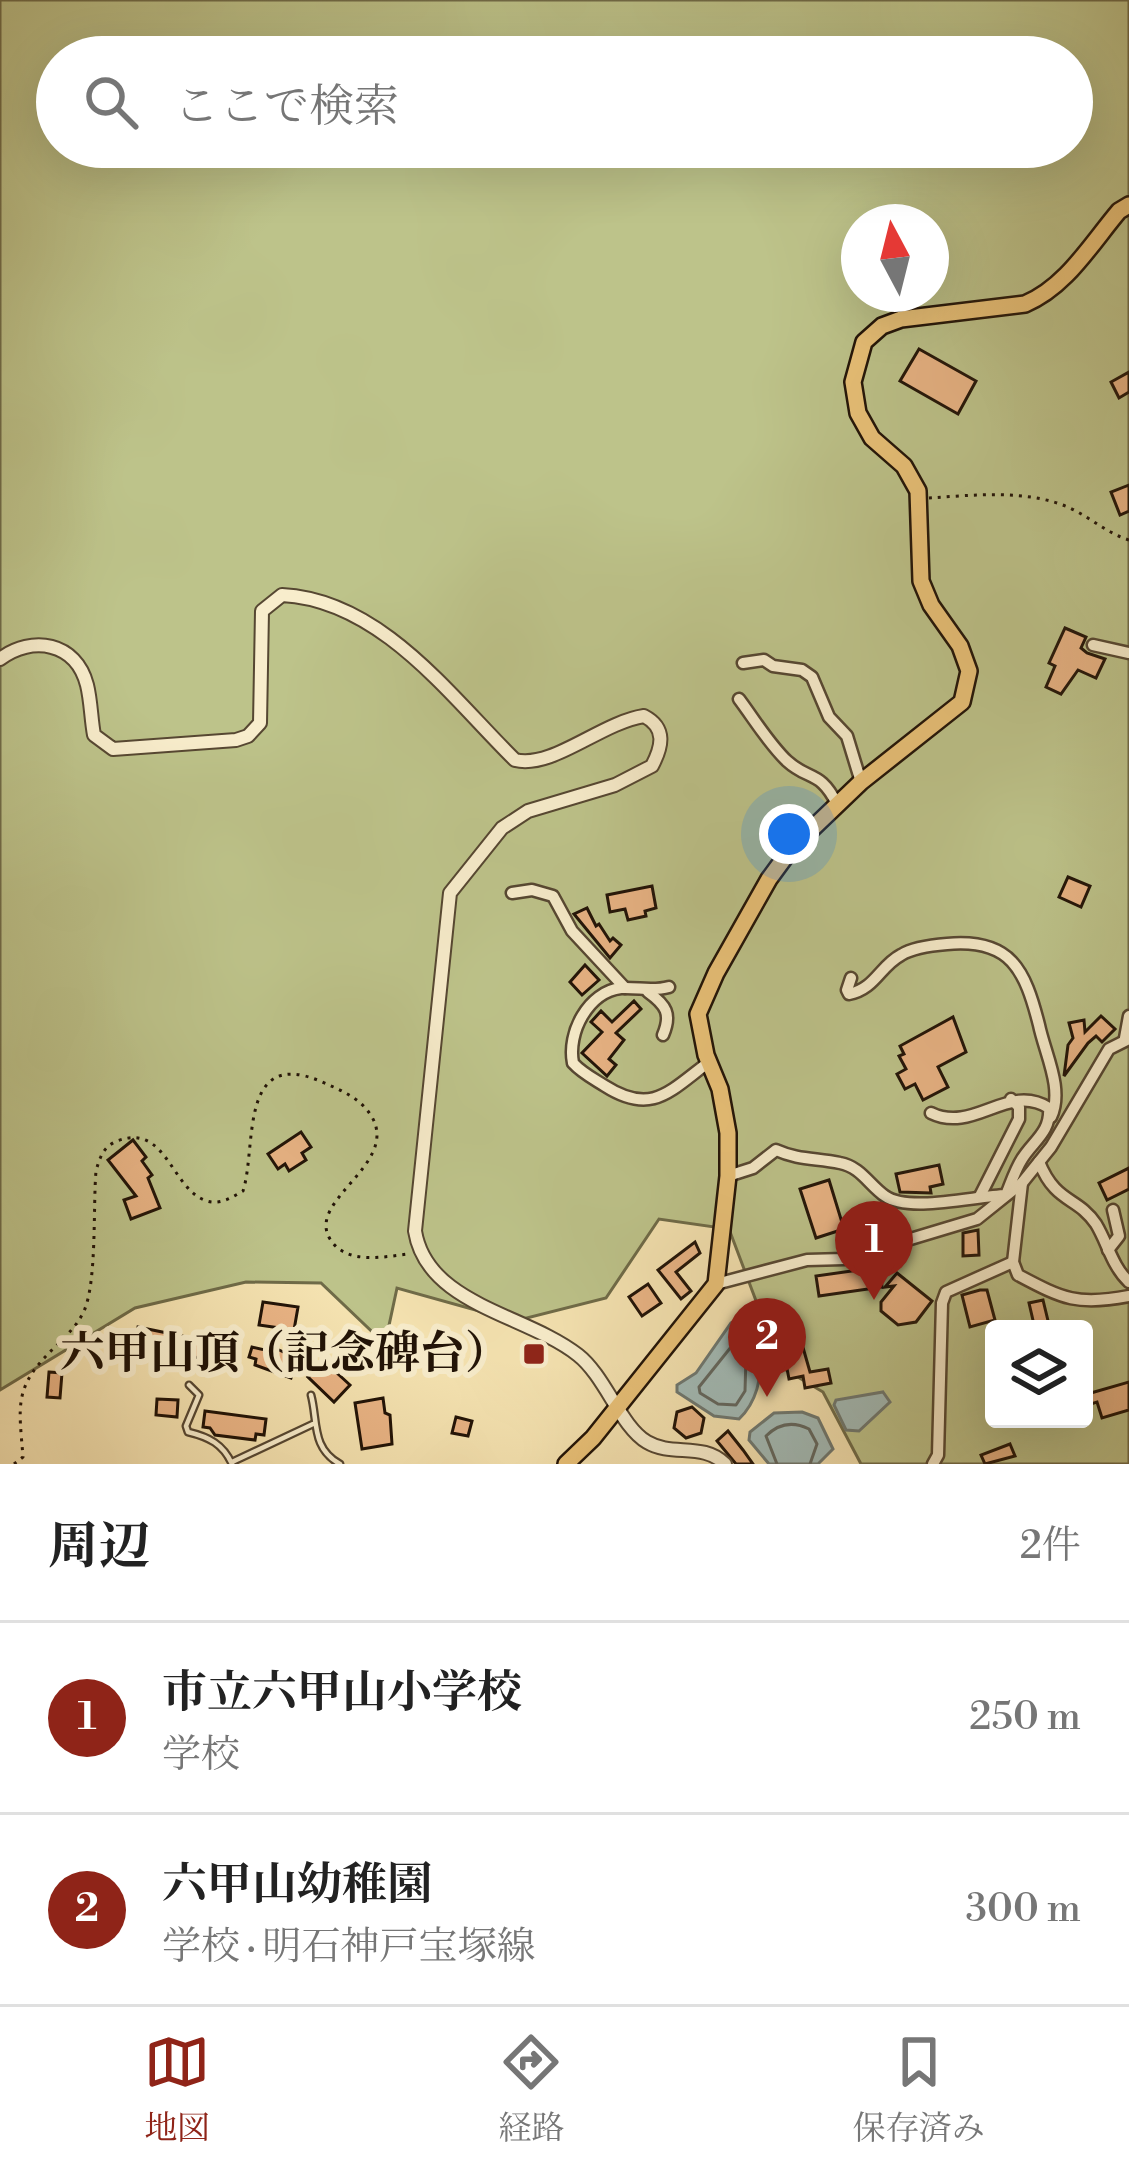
<!DOCTYPE html>
<html lang="ja">
<meta charset="utf-8">
<style>
body{margin:0;font-family:"Libre Bodoni","Noto Serif JP",serif;background:#f2f2f2;color:#222}
.controls{position:absolute;right:36px;bottom:36px;display:grid;overflow:hidden;border-radius:12px;box-shadow:0 12px 48px #0002}
.controls button{width:108px;height:108px;display:grid;place-items:center;padding:0;border:0;border-bottom:3px solid #e0e0e0;background:#fff;color:#222;font:60px sans-serif}
.compass{position:absolute;left:841px;top:204px;width:108px;height:108px;border-radius:50%;background:#fff;box-shadow:0 12px 48px #0002;rotate:353deg}
.you{position:absolute;left:789px;top:834px;width:42px;height:42px;margin:-30px;border:9px solid #fff;border-radius:50%;background:#1a73e8;box-shadow:0 0 0 18px #1a73e833}
.badge{display:grid;place-items:center;width:78px;height:78px;border-radius:50%;background:#8f2418;color:#fff;font-size:39px;font-weight:700}
.pin{position:absolute;translate:-50% -99px;filter:drop-shadow(0 3px 6px #0008)}
.pin::after{content:'';position:absolute;top:63px;width:42px;height:36px;background:inherit;clip-path:polygon(0 0,100% 0,50% 100%)}
.list{margin:0;padding:0;list-style:none}
h2{display:flex;justify-content:space-between;align-items:center;height:156px;margin:0;padding:0 48px;font-size:51px}
h2 small{font-size:39px;font-weight:400;color:#767676}
.list li{display:grid;grid-template-columns:78px 1fr auto;gap:36px;align-items:center;box-sizing:border-box;height:192px;padding:0 48px;border-top:3px solid #e0e0e0}
.list b{display:block;font-size:45px;white-space:nowrap}
.list p{margin:0;font-size:39px;white-space:nowrap;color:#767676}
.list em{font-size:39px;font-style:normal;color:#767676}
.icon{flex:none;width:66px;height:66px;fill:none;stroke:currentColor;stroke-width:2;stroke-linecap:round;stroke-linejoin:round}
.map{position:relative;flex:none;width:1129px;height:1464px;overflow:hidden}
.search{position:absolute;background:#fff;box-shadow:0 12px 48px #0002;left:36px;right:36px;top:36px;height:132px;display:flex;align-items:center;gap:30px;box-sizing:border-box;padding:0 42px;border-radius:66px;color:#767676;font-size:45px}
.sheet{height:540px;background:#fff}
nav{display:flex;justify-content:space-around;align-items:center;box-sizing:border-box;height:168px;border-top:3px solid #e0e0e0;background:#fff;font-size:33px;color:#767676}
nav a{display:grid;justify-items:center;gap:6px}
nav .on{color:#8f2418}
.map>svg:first-child{display:block}
</style>
<div class="map">
<svg width="1129" height="1464" viewBox="0 0 1129 1464">
<rect width="100%" height="100%" fill="#f5e3b1"/>
<filter id="stains"><feTurbulence type="fractalNoise" baseFrequency=".00167" numOctaves="4"/><feColorMatrix values="0 0 0 0 .2 0 0 0 0 .09 0 0 0 0 .02 0 0 0 .5 -.17"/></filter>
<radialGradient id="worn" r=".72"><stop offset=".6" stop-color="#630" stop-opacity="0"/><stop offset="1" stop-color="#630" stop-opacity=".3"/></radialGradient>
<path fill="#bdc38a" stroke="#6f6b48" stroke-width="3" fill-rule="evenodd" d="M0,0H1129V1464H861L823,1392L781,1367L729,1229L659,1219L606,1298L515,1321L397,1288L385,1344L321,1283L246,1282L135,1308L0,1390ZM57,57H1072V147H57ZM859,222H931V294H859ZM994,1329H1084V1419H994Z"/>
<g fill="#a2bbb7" stroke="#6e7871" stroke-width="3">
<path d="M740,1318C745,1328 757,1343 759,1354C763,1377 756,1403 739,1419L714,1416L677,1392V1385L696,1373L731,1323Z"/>
<polygon points="883,1392 890,1402 859,1431 846,1430 834,1405 836,1400"/>
<polygon points="802,1412 818,1418 833,1449 818,1464 769,1464 749,1440 750,1432 774,1413"/>
</g>
<g fill="none" stroke-linecap="round" stroke-linejoin="round">
<g stroke="#62675f" stroke-width="3">
<polygon points="735,1342 746,1357 745,1391 736,1405 718,1404 700,1393 699,1387"/>
<path d="M777,1464L766,1436C778,1424 793,1421 809,1429L817,1444L810,1464"/>
</g>
</g>
<g fill="#e9b485" stroke="#211307" stroke-width="3">
<polygon points="919,349 976,381 958,414 900,381"/>
<polygon points="1129,372 1129,392 1119,398 1111,382"/>
<polygon points="1129,485 1129,511 1120,515 1111,492"/>
<polygon points="1065,628 1086,637 1081,648 1087,653 1105,659 1096,678 1078,670 1061,694 1046,687 1055,666 1049,663"/>
<polygon points="1068,877 1090,886 1081,907 1059,897"/>
<polygon points="652,886 656,908 645,911 646,916 628,920 625,909 610,912 607,895"/>
<polygon points="587,908 596,926 599,924 610,941 613,938 621,945 610,958 574,914"/>
<polygon points="585,965 599,980 582,995 570,982"/>
<polygon points="634,1001 641,1009 616,1033 624,1040 609,1059 616,1065 607,1076 582,1053 602,1032 591,1022 601,1011 612,1022"/>
<polygon points="1101,1016 1115,1029 1102,1042 1096,1036 1088,1043 1064,1076 1068,1045 1073,1038 1069,1023 1084,1020 1085,1032"/>
<polygon points="953,1017 966,1052 938,1067 948,1087 923,1100 915,1084 905,1089 897,1074 906,1069 899,1056 904,1054 900,1046"/>
<polygon points="301,1132 311,1147 302,1153 306,1160 289,1171 285,1164 278,1169 268,1154"/>
<polygon points="133,1140 146,1157 142,1161 152,1175 148,1178 160,1208 131,1219 124,1200 136,1196 108,1160"/>
<polygon points="939,1165 943,1184 930,1187 931,1193 900,1192 896,1174"/>
<polygon points="1129,1168 1129,1189 1107,1200 1099,1183"/>
<polygon points="829,1180 844,1229 816,1238 800,1189"/>
<polygon points="866,1216 867,1222 887,1217 892,1234 860,1243 854,1219"/>
<polygon points="978,1230 979,1255 963,1256 963,1233"/>
<polygon points="695,1242 700,1253 676,1272 691,1291 681,1299 658,1270"/>
<polygon points="880,1267 882,1287 819,1296 816,1276"/>
<polygon points="897,1273 932,1301 916,1322 898,1325 881,1311 881,1302 894,1286 885,1287"/>
<polygon points="648,1284 661,1303 642,1316 629,1297"/>
<polygon points="980,1290 987,1290 995,1320 970,1327 962,1295"/>
<polygon points="1043,1300 1050,1329 1035,1329 1029,1303"/>
<polygon points="263,1302 298,1307 294,1330 259,1325"/>
<polygon points="138,1327 201,1340 198,1358 133,1350"/>
<polygon points="800,1337 810,1372 828,1369 831,1383 805,1388 803,1376 789,1379 784,1353 779,1354 777,1341"/>
<polygon points="270,1346 297,1358 291,1378 255,1365 256,1359 249,1357 252,1347 269,1351"/>
<polygon points="326,1363 350,1385 334,1402 308,1377"/>
<polygon points="49,1372 62,1373 60,1398 47,1397"/>
<polygon points="1129,1382 1129,1410 1102,1418 1097,1402 1084,1406 1084,1395"/>
<polygon points="383,1398 385,1413 390,1415 392,1444 362,1449 355,1403"/>
<polygon points="157,1399 178,1400 177,1417 156,1415"/>
<polygon points="692,1407 704,1418 701,1433 686,1438 674,1428 677,1412"/>
<polygon points="205,1411 266,1419 264,1435 256,1434 255,1440 215,1435 210,1428 203,1427"/>
<polygon points="456,1417 472,1421 468,1436 452,1433"/>
<polygon points="728,1431 743,1450 753,1464 736,1464 717,1441"/>
<polygon points="1010,1444 1015,1456 985,1464 981,1455"/>
</g>
<g fill="none" stroke-linecap="round" stroke-linejoin="round">
<g stroke="#564732" stroke-width="9">
<g id="service">
<path d="M189,1385L199,1395L186,1426L188,1432C209,1437 223,1444 232,1464"/>
<path d="M311,1395C318,1421 311,1448 340,1464"/>
<polyline points="232,1462 313,1424"/>
</g>
</g>
<g stroke="#564732" stroke-width="15">
<g id="minor">
<polyline points="1093,645 1129,653"/>
<polyline points="743,663 764,660 773,666 802,670 812,677 829,717 847,736 861,782"/>
<path d="M739,699C754,719 769,744 787,761C809,781 820,770 837,804"/>
<polyline points="512,893 532,890 553,896 572,931 625,988"/>
<path d="M851,978L847,990L849,994C875,989 880,966 901,955C912,948 934,945 947,944C1011,938 1025,970 1039,1025C1045,1054 1064,1089 1051,1117"/>
<path d="M669,987C651,992 639,987 621,988C588,992 567,1033 573,1063C582,1073 594,1079 605,1086C652,1116 670,1091 709,1062"/>
<path d="M648,992C666,1005 672,1014 663,1035"/>
<polyline points="1125,1038 1129,1016"/>
<path d="M1039,1162C1056,1204 1077,1196 1096,1224C1108,1244 1112,1266 1129,1282"/>
<path d="M728,1176L753,1168L776,1150C798,1160 817,1158 840,1163C861,1167 869,1185 885,1196C909,1213 975,1196 1006,1195C1011,1183 1015,1170 1022,1159C1033,1141 1051,1132 1049,1108C1008,1082 974,1134 931,1113"/>
<path d="M1022,1183L1013,1262L1018,1275C1063,1299 1078,1306 1129,1296"/>
<polyline points="980,1196 1019,1119 1019,1107 1011,1099"/>
<polyline points="1108,1250 1119,1236 1113,1210"/>
<polyline points="716,1284 807,1260 844,1259 977,1219 1022,1183 1051,1147 1109,1049 1129,1039"/>
<polyline points="933,1464 938,1455 942,1303 946,1292 1013,1262"/>
</g>
</g>
<g stroke="#564732" stroke-width="16">
<path id="tertiary" d="M0,659C32,635 76,642 87,685C91,701 91,719 94,735L113,749L236,740L248,736L260,723L262,611L282,595C381,600 450,696 515,760C553,769 600,723 644,716C667,728 662,747 652,766L615,785L528,811L502,828L450,893L415,1231C427,1305 526,1314 578,1355C605,1376 621,1427 647,1442C672,1457 703,1442 725,1464"/>
</g>
<g stroke="#211307" stroke-width="20">
<path id="primary" d="M566,1464L593,1438L716,1284L728,1176V1133L720,1089L706,1055L698,1014L716,973L769,879L791,849L861,782L962,702L969,671L960,646L931,605L921,581L918,491L904,466L872,438L858,413L853,382L864,342L882,326L901,319L1025,304C1066,287 1091,244 1119,211L1129,205"/>
</g>
<g stroke="#211307" stroke-width="3" stroke-dasharray="3 6" stroke-linecap="butt">
<path d="M929,498C974,495 1028,489 1070,508C1091,518 1107,533 1129,540"/>
<path d="M14,1464L23,1457C19,1405 13,1387 55,1347C66,1336 77,1326 84,1311C97,1282 93,1206 96,1171C100,1157 103,1147 117,1141C167,1122 171,1190 207,1201C220,1205 231,1198 243,1191C257,1148 238,1047 320,1081C340,1090 360,1097 372,1117C399,1165 306,1200 330,1239C346,1265 383,1257 408,1254"/>
</g>
<use href="#service" stroke="#f8edcc" stroke-width="4.5"/>
<use href="#minor" stroke="#f8edcc" stroke-width="10"/>
<use href="#tertiary" stroke="#f8edcc" stroke-width="12"/>
<use href="#primary" stroke="#eac278" stroke-width="15"/>
</g>
<rect fill="#8f2418" stroke="#f8edcc" stroke-width="4.5" x="522" y="1342" width="24" height="24" rx="6"/>
<g text-anchor="middle" dominant-baseline="central" stroke-width="12" stroke-linejoin="round" paint-order="stroke">
<g font-size="45" font-weight="bold" fill="#211307" stroke="#f8edcc" text-anchor="end">
<text x="510" y="1354">六甲山頂（記念碑台）</text>
</g>
</g>
<rect width="100%" height="100%" filter="url(#stains)"/>
<rect width="100%" height="100%" fill="url(#worn)"/>
</svg>
<div class="controls">
<button><svg class="icon" aria-label="layers" viewBox="0 0 24 24"><path d="M12 4l9 5-9 5-9-5zM3 14l9 5 9-5"/></svg></button>
</div>
<svg class="compass" viewBox="-18 -18 36 36"><path d="M0-13l5 13h-10z" fill="#e53935"/><path d="M0 13l5-13h-10z" fill="#767676"/></svg>
<div class="you"></div>
<div class="pin badge" style="left:874px;top:1300px">1</div>
<div class="pin badge" style="left:767px;top:1397px">2</div>
<div class="search"><svg class="icon" aria-label="search" viewBox="0 0 24 24"><circle cx="10" cy="10" r="6"/><path d="M15 15l6 6"/></svg>ここで検索</div>
</div>
<section class="sheet">
<h2>周辺<small>2件</small></h2>
<ul class="list">
<li><span class="badge">1</span><div><b>市立六甲山小学校</b><p>学校</p></div><em>250 m</em></li>
<li><span class="badge">2</span><div><b>六甲山幼稚園</b><p>学校 · 明石神戸宝塚線</p></div><em>300 m</em></li>
</ul>
</section>
<nav>
<a class="on"><svg class="icon" aria-label="map" viewBox="0 0 24 24"><path d="M3 6l6-2 6 2 6-2v14l-6 2-6-2-6 2zM9 4v14M15 6v14"/></svg>地図</a>
<a><svg class="icon" aria-label="directions" viewBox="0 0 24 24"><path d="M12 3l9 9-9 9-9-9zM9 14v-3h6M13 9l2 2-2 2"/></svg>経路</a>
<a><svg class="icon" aria-label="saved" viewBox="0 0 24 24"><path d="M7 4h10v16l-5-4-5 4z"/></svg>保存済み</a>
</nav>
